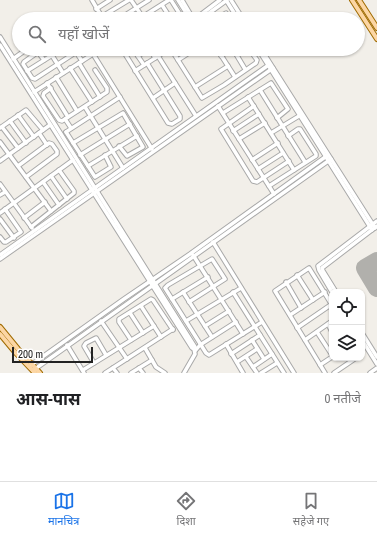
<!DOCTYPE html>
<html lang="hi">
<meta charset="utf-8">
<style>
body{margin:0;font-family:"Archivo Narrow","Noto Sans Devanagari",sans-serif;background:#f2f2f2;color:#202124}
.controls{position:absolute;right:12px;bottom:12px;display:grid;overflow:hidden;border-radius:8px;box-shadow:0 1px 3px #0004}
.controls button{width:36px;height:36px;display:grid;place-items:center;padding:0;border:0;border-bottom:1px solid #e0e0e0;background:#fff;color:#202124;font:20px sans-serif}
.scale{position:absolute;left:12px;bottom:10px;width:81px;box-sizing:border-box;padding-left:4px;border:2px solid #222;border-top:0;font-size:11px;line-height:14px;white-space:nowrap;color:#222;-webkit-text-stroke:3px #fff;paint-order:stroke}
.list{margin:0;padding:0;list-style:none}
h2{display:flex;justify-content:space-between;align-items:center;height:52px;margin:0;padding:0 16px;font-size:17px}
h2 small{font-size:13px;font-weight:400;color:#757577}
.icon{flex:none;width:22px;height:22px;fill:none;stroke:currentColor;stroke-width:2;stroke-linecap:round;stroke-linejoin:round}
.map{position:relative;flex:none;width:377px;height:373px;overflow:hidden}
.search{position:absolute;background:#fff;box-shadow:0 1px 3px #0004;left:12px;right:12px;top:12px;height:44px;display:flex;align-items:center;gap:10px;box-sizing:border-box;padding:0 14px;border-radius:22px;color:#757577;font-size:15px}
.sheet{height:108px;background:#fff}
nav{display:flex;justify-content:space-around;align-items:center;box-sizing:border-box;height:56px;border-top:1px solid #e0e0e0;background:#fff;font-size:11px;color:#757577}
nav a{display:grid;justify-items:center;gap:2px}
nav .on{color:#1a73e8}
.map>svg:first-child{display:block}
</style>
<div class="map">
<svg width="377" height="373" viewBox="0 0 377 373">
<rect width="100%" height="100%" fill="#f2efe9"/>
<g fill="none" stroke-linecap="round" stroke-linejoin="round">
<polyline stroke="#b1b0ac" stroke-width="18" points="377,261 365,268 377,288"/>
<g stroke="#a9a9a9" stroke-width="5.5">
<g id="minor">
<polyline points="92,0 103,19"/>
<polyline points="131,0 144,19"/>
<polyline points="171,0 183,19"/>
<polyline points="178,0 190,19"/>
<polyline points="182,0 192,17 195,19 220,0"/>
<polyline points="226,0 238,19"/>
<polyline points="231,0 243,19"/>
<polyline points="162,5 171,19"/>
<polyline points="96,9 110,0"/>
<polyline points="101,17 129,0"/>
<polyline points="68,19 70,19"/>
<polyline points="119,19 149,0"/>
<polyline points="139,19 169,0"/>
<polyline points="201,19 227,0"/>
<polyline points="216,19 226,13 230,19"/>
<polyline points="0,37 195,347 194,349 192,348 0,45"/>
<polyline points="48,49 63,73"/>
<polyline points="90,49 152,149"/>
<polyline points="122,49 168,123 172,124 180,119 180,116 147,63"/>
<polyline points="133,49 144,65"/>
<polyline points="150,49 155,58"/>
<polyline points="171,49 202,98 224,85 256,63 257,60 249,49"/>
<polyline points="217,49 235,77"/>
<polyline points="233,49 245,69"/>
<polyline points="258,49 372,230"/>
<polyline points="261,49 375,228"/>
<polyline points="76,52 82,61"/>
<polyline points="124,53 130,49"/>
<polyline points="237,55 248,49"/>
<polyline points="138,56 149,49"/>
<polyline points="158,56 196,116"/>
<polyline points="221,56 231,49"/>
<polyline points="13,59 27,49"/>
<polyline points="44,60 38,52 24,62 23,64 32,78 35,79 81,49"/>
<polyline points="178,60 195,49"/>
<polyline points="79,63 100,97"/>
<polyline points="70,68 92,102"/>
<polyline points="27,71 62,49"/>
<polyline points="135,71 169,49"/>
<polyline points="56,77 77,111"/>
<polyline points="47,83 68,117"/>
<polyline points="195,87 228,66"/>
<polyline points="51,88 44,93 43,96 59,120 62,121 107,92 107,88 95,70"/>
<polyline points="260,90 305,162"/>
<polyline points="34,92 93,54"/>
<polyline points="248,97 294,170"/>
<polyline points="153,98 175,83"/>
<polyline points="218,106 274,194"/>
<polyline points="254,106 221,129 253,181 257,182 289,161"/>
<polyline points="85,107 123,168"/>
<polyline points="223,113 271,83 288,109 277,118"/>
<polyline points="18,115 34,137"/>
<polyline points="65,119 71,128"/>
<polyline points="10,121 26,143"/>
<polyline points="2,127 18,148"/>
<polyline points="0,128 26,110 43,130"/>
<polyline points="233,131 259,114"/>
<polyline points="66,132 95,177 111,167 105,155"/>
<polyline points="66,132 120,97"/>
<polyline points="39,133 47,145"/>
<polyline points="271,133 299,116"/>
<polyline points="239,139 265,123"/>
<polyline points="0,142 51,211"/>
<polyline points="73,143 123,113 143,147 127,156 119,146"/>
<polyline points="80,155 130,124"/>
<polyline points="252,160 278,143"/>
<polyline points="0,161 50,125"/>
<polyline points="18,166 49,143 52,144 57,151 57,154 26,177"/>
<polyline points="88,166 137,136"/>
<polyline points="258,169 283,153"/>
<polyline points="51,176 67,199"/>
<polyline points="43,182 59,205"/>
<polyline points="0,184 32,228"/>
<polyline points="269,186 316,156 316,154 300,129 298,129 288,136"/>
<polyline points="0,195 5,192"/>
<polyline points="0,213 73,160"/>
<polyline points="24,218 45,202"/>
<polyline points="0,219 14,238"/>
<polyline points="31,227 74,193 74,191 59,170"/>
<polyline points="0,237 4,242 6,242 21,232 5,209"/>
<polyline points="213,242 294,373"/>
<polyline points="0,255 270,64"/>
<polyline points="193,255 243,334"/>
<polyline points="0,259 273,68"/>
<polyline points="297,275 313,300"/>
<polyline points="286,282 301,308"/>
<polyline points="183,292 212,337"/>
<polyline points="233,292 284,373"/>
<polyline points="332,292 319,270 318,266 377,221"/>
<polyline points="336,292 323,271 322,268 377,226"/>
<polyline points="172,299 208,277"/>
<polyline points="189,302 225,279 212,259 168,285 165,288 206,353 209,355 262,322"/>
<polyline points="141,306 161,337"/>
<polyline points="130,313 143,333"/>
<polyline points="290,315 325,292"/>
<polyline points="101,321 127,359"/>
<polyline points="186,321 241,288"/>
<polyline points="328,324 332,332"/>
<polyline points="205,326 229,311"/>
<polyline points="297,328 332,304"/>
<polyline points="317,332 332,355"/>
<polyline points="362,333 377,357"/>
<polyline points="131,340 119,322 119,319 151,299 153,300 173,330"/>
<polyline points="252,340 264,359"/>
<polyline points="305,340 332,321"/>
<polyline points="362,340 377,364"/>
<polyline points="226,344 243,373"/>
<polyline points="67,345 84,373"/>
<polyline points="145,348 156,367 165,373"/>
<polyline points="195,351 200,345 236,322"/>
<polyline points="231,354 260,335"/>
<polyline points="246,357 257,373"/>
<polyline points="237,362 257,349"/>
<polyline points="94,363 84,346 86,343 96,338 106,355"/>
<polyline points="31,365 124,299 190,254 328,155"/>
<polyline points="320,365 332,357"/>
<polyline points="253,367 272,354"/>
<polyline points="113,368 117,373"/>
<polyline points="139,368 143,373"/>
<polyline points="35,369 331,159"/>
<polyline points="83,370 154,326"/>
<polyline points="105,373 173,329"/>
<polyline points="131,373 152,360"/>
<polyline points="184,373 195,354 194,349"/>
<polyline points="261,373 277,363"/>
<polyline points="325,373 275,291 309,268 332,305"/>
<polyline points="334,373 356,358"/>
<polyline points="370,373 377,368"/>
</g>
</g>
<g stroke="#a06b00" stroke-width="6">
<g id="major">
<polyline points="352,0 377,39"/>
<polyline points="359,0 377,28"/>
<polyline points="0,327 18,349 40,373"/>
<polyline points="0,334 15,352 35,373"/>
</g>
</g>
<use href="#minor" stroke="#fff" stroke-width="3.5"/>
<use href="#major" stroke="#fcd6a4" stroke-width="4"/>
</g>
</svg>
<div class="controls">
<button><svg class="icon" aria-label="locate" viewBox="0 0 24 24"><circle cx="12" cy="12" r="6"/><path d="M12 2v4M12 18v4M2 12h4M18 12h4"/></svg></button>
<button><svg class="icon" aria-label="layers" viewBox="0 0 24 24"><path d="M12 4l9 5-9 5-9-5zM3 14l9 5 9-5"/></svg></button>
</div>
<div class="scale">200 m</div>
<div class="search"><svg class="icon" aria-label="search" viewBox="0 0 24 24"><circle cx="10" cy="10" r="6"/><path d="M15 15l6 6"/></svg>यहाँ खोजें</div>
</div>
<section class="sheet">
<h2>आस-पास<small>0 नतीजे</small></h2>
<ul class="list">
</ul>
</section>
<nav>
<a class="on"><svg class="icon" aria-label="map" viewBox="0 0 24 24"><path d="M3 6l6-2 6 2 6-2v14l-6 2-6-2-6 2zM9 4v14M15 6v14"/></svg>मानचित्र</a>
<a><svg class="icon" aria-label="directions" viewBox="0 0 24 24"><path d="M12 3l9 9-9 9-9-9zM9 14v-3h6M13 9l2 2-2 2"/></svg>दिशा</a>
<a><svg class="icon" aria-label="saved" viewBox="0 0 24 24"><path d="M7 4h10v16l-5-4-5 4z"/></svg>सहेजे गए</a>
</nav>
